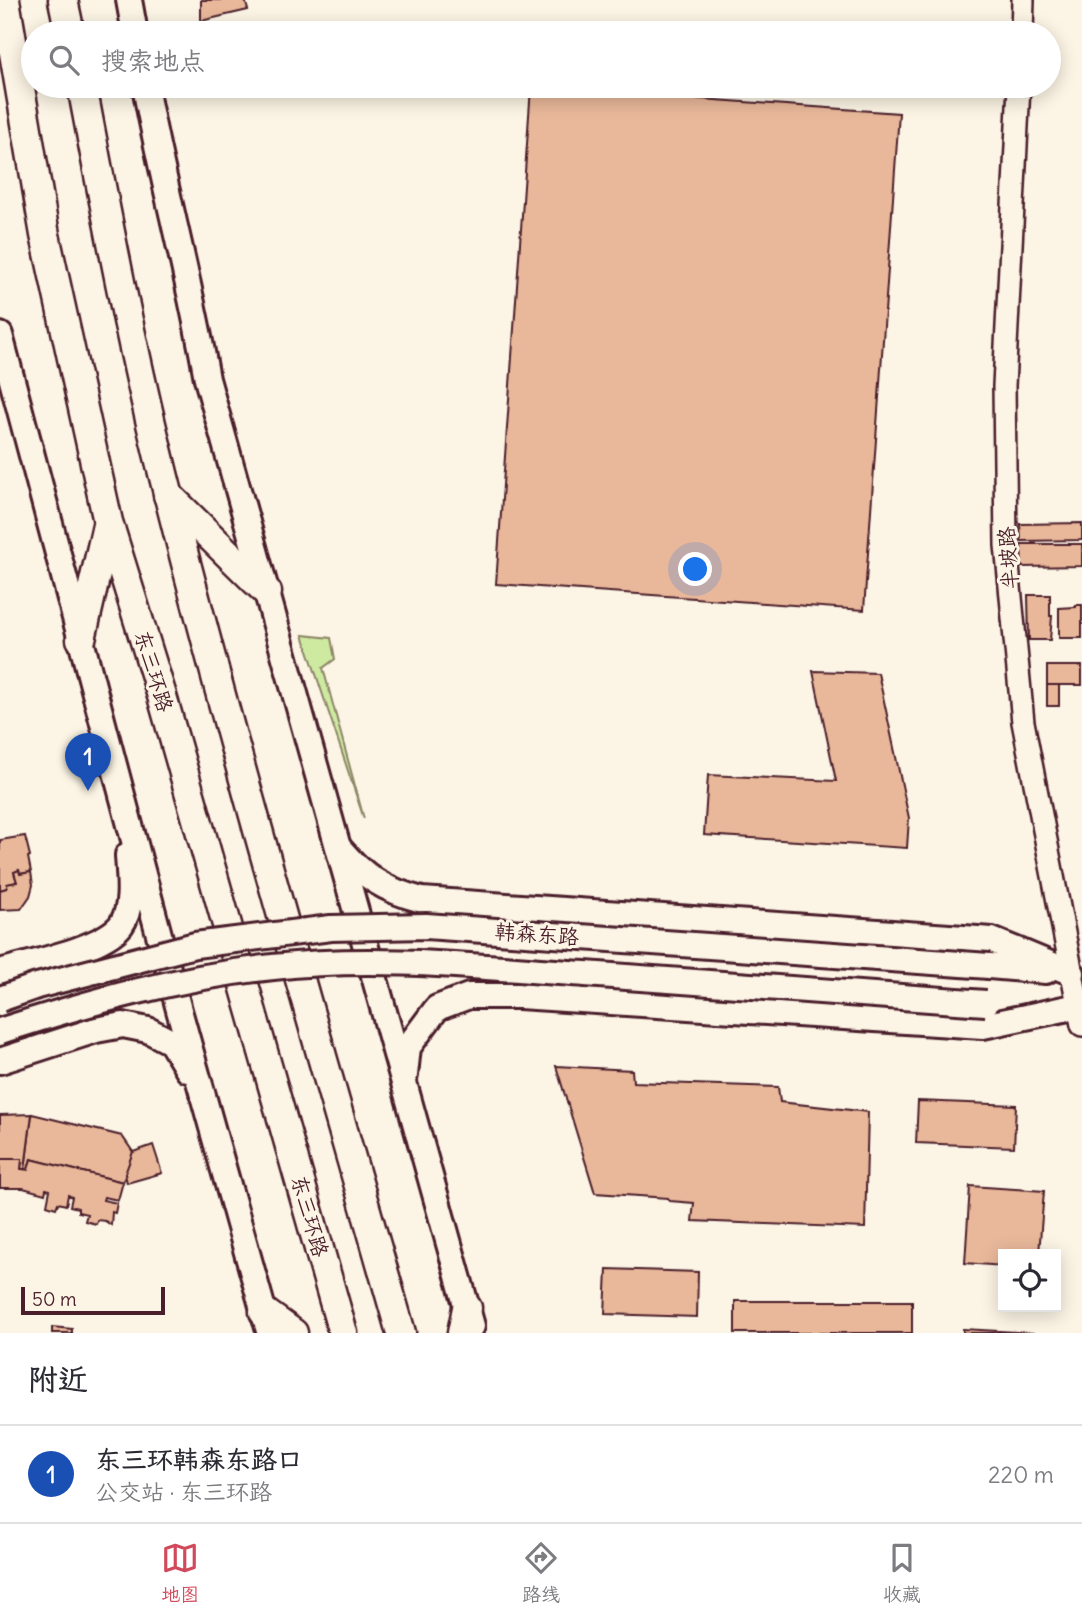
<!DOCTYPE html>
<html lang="zh">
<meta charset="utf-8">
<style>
body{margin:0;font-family:Delius,"LXGW WenKai TC",sans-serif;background:#f7f7f7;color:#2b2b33}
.controls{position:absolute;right:21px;bottom:21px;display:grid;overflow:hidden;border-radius:0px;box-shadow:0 4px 18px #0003}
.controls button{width:63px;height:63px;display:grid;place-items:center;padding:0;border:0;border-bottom:2px solid #e1e1e2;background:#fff;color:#2b2b33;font:35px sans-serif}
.scale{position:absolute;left:21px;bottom:18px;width:144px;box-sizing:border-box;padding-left:7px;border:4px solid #4a1f2b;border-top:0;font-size:19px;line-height:24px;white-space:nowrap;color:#4a1f2b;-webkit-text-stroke:5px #fcf5e5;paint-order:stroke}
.you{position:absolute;left:696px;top:570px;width:24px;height:24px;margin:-18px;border:5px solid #fff;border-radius:50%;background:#1a73e8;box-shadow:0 0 0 10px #1a73e833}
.badge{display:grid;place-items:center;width:46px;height:46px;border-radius:50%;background:#d1495b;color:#fff;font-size:23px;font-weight:700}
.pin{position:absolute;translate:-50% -58px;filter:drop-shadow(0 2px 4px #0008)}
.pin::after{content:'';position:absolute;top:37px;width:24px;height:21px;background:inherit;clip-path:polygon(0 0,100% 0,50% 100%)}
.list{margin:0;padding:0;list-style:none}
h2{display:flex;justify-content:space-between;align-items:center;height:91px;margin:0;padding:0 28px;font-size:30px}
h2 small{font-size:23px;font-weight:400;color:#7c7c81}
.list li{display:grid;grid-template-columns:46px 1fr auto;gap:21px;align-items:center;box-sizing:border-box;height:98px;padding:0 28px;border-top:2px solid #e1e1e2}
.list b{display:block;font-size:26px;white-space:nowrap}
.list p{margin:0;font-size:23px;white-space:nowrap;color:#7c7c81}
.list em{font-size:23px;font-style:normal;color:#7c7c81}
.icon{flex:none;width:38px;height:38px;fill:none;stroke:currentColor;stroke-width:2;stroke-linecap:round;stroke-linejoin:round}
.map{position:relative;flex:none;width:1082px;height:1333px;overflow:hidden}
.search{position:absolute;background:#fff;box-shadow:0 4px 18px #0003;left:21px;right:21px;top:21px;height:77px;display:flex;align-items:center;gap:18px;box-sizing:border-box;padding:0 24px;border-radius:38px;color:#7c7c81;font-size:26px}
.sheet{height:189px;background:#fff}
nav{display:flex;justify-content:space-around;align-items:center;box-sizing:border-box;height:98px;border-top:2px solid #e1e1e2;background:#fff;font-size:19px;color:#7c7c81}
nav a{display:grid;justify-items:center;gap:4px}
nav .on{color:#d1495b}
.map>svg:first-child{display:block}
</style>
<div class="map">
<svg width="1082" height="1333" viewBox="0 0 1082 1333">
<rect width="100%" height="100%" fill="#fcf5e5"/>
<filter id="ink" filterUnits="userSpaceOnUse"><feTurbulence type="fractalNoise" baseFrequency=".0143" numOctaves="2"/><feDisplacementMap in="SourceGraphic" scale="14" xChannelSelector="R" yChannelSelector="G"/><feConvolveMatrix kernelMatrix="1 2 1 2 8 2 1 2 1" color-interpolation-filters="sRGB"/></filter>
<g filter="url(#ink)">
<polygon fill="#ceeaa1" stroke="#8c8466" stroke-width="2" points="303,635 331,638 335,659 323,668 364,819"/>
<g fill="#e9b89a" stroke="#4a1f2b" stroke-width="2">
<polygon points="201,0 245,0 248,10 201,21"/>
<polygon points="531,87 899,113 864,610 496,584"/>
<polygon points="1082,523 1082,540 1021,541 1020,524"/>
<polygon points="1021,544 1082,544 1082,566 1022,567"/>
<polygon points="1028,595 1050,595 1050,616 1052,616 1050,640 1029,640"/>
<polygon points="1076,605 1082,605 1082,638 1059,638 1059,608 1076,607"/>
<rect x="1047" y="666" width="35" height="19"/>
<polygon points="813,671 878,673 909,818 907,848 704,835 708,775 836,781"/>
<rect x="1047" y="685" width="12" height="21"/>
<polygon points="25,836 30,856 28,857 31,872 20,874 19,870 14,872 17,882 7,884 7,888 0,890 0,840"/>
<polygon points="19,870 20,874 31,872 33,885 30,896 21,909 0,910 0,890 7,888 7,884 17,882 14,872"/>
<polygon points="556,1066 632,1070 633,1082 778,1087 780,1102 868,1112 865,1228 692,1221 694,1203 670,1201 668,1198 595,1193"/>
<polygon points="918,1101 1016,1105 1014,1147 916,1143"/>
<polygon points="32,1114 122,1136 133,1152 123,1182 31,1159 28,1170 25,1169"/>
<polygon points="32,1114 25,1169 21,1169 22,1159 0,1159 0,1115"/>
<polygon points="153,1145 162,1173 127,1183 125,1174 133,1152"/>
<polygon points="0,1159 22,1159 21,1169 28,1170 31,1159 123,1182 118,1200 104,1197 103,1200 117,1203 115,1213 112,1212 111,1225 105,1221 97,1220 96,1224 85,1221 87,1214 78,1212 78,1208 70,1206 72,1197 68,1195 66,1205 58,1203 56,1208 47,1205 50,1190 46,1189 45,1194 23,1188 0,1188"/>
<polygon points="970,1186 1044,1191 1039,1254 1003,1254 1003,1266 965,1263"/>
<polygon points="607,1269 698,1272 697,1317 605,1314"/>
<rect x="735" y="1301" width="177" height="32"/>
<polygon points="52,1327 72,1329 72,1333 52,1333"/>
<polygon points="963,1329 1034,1333 963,1333"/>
</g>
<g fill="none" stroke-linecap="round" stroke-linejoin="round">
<g stroke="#4a1f2b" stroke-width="26">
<g id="tertiary">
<polyline points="1022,33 1023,0"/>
<polyline points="1019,86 1004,386 1006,545 1023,722 1082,1025"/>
</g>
</g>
<g stroke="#4a1f2b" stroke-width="30">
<g id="secondary">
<polyline points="129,0 135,33"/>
<path d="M145,86C163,184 190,281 207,379L472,1326"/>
<polyline points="0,335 179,1010 269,1331"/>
<path d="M339,848C364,877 384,890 422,900L992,940L1072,973"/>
<polyline points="989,966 1046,971"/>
<path d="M0,972C30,963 102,949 121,925C134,907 129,876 128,855"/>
<polyline points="0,1061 96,1030 123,1025 148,1030 171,1042 188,1070"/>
<polyline points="405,1075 408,1047 437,1008 469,996 519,996 983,1026 1078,1006"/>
</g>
</g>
<g stroke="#4a1f2b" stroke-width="33">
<g id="trunk">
<polyline points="5,0 45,235 108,522 162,696 343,1333"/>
<polyline points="63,0 70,33"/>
<path d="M82,86C108,224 134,361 169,497C240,777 322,1055 401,1333"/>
<polyline points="168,495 267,592"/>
<polyline points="81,639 107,525"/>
<polyline points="264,1312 293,1333"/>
<polyline points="462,1333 467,1308"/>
</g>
</g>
<use href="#tertiary" stroke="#fcf5e5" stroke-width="21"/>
<use href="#secondary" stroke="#fcf5e5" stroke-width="24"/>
<use href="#trunk" stroke="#fcf5e5" stroke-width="28"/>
<g stroke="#4a1f2b" stroke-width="30" stroke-linecap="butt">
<g id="secondary-bridge">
<polyline points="0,999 37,986 195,945 331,928 426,926 989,966"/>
<path d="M0,1031C89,1002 179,977 273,967C376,955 481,967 585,974C718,984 852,994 986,1003"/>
</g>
</g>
<use href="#secondary-bridge" stroke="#fcf5e5" stroke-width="24"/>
</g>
</g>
<g text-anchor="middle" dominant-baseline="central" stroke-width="6" stroke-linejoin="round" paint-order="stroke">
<g font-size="21" fill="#4a1f2b" stroke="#fcf5e5">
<text transform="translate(1008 558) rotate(-94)">半坡路</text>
<text transform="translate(154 671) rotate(73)">东三环路</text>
<text transform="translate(537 934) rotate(4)">韩森东路</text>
<text transform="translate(310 1216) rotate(74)">东三环路</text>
</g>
</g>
</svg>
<div class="controls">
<button><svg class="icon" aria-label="locate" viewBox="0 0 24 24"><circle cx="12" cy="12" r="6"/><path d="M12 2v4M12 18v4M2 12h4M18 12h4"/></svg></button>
</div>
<div class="scale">50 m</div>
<div class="you"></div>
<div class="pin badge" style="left:88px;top:791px;background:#1a4fb4">1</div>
<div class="search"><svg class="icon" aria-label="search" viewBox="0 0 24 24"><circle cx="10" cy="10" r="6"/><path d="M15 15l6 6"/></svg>搜索地点</div>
</div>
<section class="sheet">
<h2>附近<small></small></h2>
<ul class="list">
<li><span class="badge" style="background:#1a4fb4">1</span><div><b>东三环韩森东路口</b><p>公交站 · 东三环路</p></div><em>220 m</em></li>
</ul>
</section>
<nav>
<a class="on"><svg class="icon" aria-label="map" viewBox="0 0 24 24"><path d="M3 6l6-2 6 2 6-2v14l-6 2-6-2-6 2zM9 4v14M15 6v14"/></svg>地图</a>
<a><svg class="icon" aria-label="directions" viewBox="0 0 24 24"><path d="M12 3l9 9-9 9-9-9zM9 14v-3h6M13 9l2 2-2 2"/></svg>路线</a>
<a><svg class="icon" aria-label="saved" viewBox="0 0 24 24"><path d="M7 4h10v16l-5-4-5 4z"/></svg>收藏</a>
</nav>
